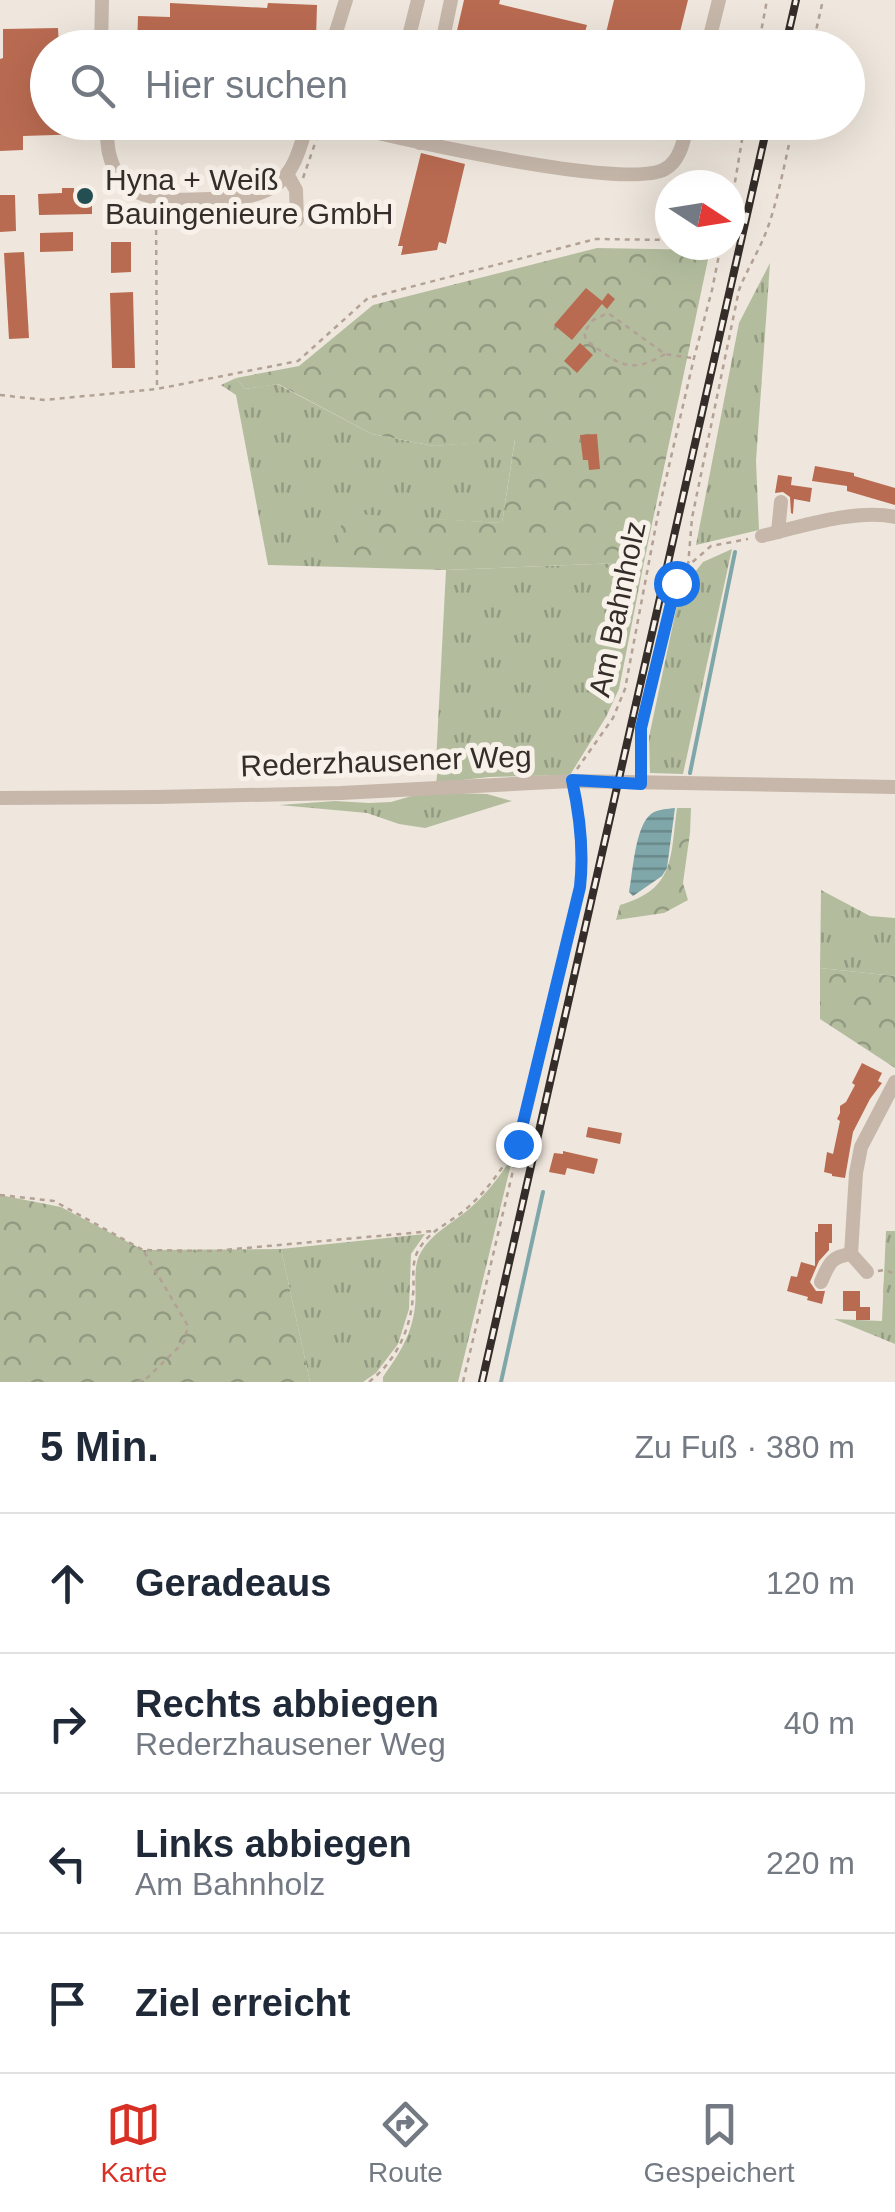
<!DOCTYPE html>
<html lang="de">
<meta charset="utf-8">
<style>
body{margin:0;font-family:Helvetica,sans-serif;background:#f6f6f7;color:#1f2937}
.compass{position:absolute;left:655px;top:170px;width:90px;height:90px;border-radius:50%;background:#fff;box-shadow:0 10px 40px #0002;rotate:102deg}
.stop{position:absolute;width:30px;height:30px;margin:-22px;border:8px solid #1a73e8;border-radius:50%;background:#fff}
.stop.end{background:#1a73e8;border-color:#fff;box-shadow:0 2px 10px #0008}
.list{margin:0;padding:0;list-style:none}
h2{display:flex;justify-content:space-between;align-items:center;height:130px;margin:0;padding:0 40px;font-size:42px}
h2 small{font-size:32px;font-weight:400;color:#747a83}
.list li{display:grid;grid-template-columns:65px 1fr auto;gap:30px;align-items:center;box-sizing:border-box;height:140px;padding:0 40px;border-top:2px solid #e0e1e3}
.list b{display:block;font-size:38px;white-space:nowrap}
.list p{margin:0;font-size:32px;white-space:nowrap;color:#747a83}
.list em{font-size:32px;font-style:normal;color:#747a83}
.icon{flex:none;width:55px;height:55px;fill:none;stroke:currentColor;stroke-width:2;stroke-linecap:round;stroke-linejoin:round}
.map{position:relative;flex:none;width:895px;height:1382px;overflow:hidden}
.search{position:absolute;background:#fff;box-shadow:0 10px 40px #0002;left:30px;right:30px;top:30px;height:110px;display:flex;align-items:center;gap:25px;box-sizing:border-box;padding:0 35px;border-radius:55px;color:#747a83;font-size:38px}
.sheet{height:690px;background:#fff}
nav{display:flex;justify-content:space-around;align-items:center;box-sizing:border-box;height:140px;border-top:2px solid #e0e1e3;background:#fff;font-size:28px;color:#747a83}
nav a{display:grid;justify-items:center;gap:5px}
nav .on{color:#d93025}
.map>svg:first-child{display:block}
</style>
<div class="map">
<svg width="895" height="1382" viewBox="0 0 895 1382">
<defs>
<pattern id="grass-tufts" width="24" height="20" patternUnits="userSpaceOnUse" patternTransform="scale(2.5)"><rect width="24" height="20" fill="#b3bd9e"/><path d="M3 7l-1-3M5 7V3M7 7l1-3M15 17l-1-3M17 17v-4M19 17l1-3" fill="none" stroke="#929a81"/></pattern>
<pattern id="forest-crowns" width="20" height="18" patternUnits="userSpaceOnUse" patternTransform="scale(2.5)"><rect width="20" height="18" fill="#b3bd9e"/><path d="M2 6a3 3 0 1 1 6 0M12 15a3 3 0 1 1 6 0" fill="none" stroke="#929a81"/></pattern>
<pattern id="water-rules" width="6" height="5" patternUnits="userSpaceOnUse" patternTransform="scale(2.5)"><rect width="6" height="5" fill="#7fa7a9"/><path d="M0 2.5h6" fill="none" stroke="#69888a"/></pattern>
</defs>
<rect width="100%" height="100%" fill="#efe7dd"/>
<g fill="url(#grass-tufts)">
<polygon points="770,263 756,461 759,530 696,545 739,323"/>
<polygon points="236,378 245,389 277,384 372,434 434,446 515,439 502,523 342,514 341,567 268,565 236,395 221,385"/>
<polygon points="732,549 683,774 650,773 649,737 680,591 703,562"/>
<polygon points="644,562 619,689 606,717 570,775 489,777 436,783 439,762 436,762 446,570"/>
<polygon points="454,793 487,794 512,801 425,828 399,824 367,813 279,805 335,801 369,803 391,802 415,795"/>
<polygon points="821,890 870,916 895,918 895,976 820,968"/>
<path d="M513,1156L458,1382H383V1377C399,1354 412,1335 415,1306C417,1289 412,1266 421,1252C432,1233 451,1224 468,1210C486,1195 500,1176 513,1156Z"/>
<polygon points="886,1231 895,1231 895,1344 834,1319 882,1321"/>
<polygon points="425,1234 411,1254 409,1309 398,1344 376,1373 363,1382 310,1382 281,1249"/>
</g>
<g fill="url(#forest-crowns)">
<polygon points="597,248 710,250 644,562 446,570 341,567 341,513 502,523 515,440 434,446 372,434 278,384 245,389 236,378 299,366 373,305"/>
<path d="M677,808H691L690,833L683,883L688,900L664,913L616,920L620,905C676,889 670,857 677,808Z"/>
<polygon points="820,968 895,976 895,1068 820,1019"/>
<polygon points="0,1195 61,1207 143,1250 281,1249 310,1382 0,1382"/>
</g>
<path fill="url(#water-rules)" d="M675,808L667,868L662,876L633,896L629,892C633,872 635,826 651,814C658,809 667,809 675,808Z"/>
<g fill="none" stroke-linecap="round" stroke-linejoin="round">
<g stroke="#7fa7a9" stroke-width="4">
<polyline points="690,773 735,552"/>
<polyline points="501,1382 543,1192"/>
</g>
</g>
<g fill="#b96b51">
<polygon points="464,0 500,0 499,4 587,25 585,32 605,37 614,0 688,0 676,48 453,48"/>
<polygon points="170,3 267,8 268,3 317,5 316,38 306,38 306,45 251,43 250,48 137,48 138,16 170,17"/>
<polygon points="58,28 59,48 48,48 48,122 85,122 86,134 23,136 23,150 0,151 0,59 3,58 3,29"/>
<polygon points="208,122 276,122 275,133 242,132 242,136 208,134"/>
<polygon points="601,122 658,122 654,139 601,126"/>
<polygon points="421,153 465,164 446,244 439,242 437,250 401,255 403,246 398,246"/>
<polygon points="62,188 74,188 74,193 92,192 92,214 39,215 38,194 62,193"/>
<polygon points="0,195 15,195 16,231 0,232"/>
<polygon points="73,232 73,251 40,252 40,233"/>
<polygon points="111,242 131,242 131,272 111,273"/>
<polygon points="24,252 29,338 9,339 4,253"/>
<polygon points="586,288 602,301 608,293 615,299 607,309 602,304 572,340 554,325"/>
<polygon points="133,292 135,368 112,368 110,293"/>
<polygon points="580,343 593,355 577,373 564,361"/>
<polygon points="597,434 600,469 589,470 588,460 583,460 580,435"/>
<polygon points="815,466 854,473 854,476 895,488 895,505 847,491 847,486 812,481"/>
<polygon points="778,475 792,477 791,485 812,488 810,502 794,499 793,514 791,513 790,497 783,492 775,493"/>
<polygon points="862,1063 882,1073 878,1081 882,1083 870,1099 853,1132 845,1178 832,1176 832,1174 824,1172 827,1152 833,1154 840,1121 837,1119 840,1113 840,1106 846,1102 855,1085 852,1083"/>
<polygon points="588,1127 622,1133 620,1144 586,1137"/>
<polygon points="563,1151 598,1159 594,1174 567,1168 565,1175 549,1172 554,1153 563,1154"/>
<polygon points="818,1224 832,1224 832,1243 829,1243 829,1250 819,1261 810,1282 816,1291 825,1291 822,1304 807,1300 808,1297 787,1291 791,1276 797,1277 801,1262 815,1266 815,1232 818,1232"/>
<polygon points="843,1291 860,1291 860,1307 870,1307 870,1320 856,1320 856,1311 843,1311"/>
</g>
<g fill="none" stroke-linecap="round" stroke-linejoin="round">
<g stroke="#b2a194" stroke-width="2.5" stroke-dasharray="5 5" stroke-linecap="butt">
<polyline points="65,48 65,44 90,44"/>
<polyline points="758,48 767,0"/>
<polyline points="812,48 823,0"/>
<polyline points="303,178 320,129"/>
<polyline points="156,210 157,387"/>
<polyline points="730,212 745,122"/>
<path d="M665,354C629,376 617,363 586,340L584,332L593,320L608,313L665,354L692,358"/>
<polyline points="0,395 45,400 157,389 298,361 368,298 596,239 670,240"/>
<path d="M688,566L692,518L739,290C748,267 761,248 769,224C780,191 786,156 794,122"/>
<polyline points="577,769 613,718 625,689 659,509 694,358 712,290 721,245"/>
<polyline points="640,772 641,728 676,583 688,566 711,546 748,539"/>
<polyline points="0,1195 54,1201 143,1250 213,1251 433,1231"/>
<polyline points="878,1271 885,1270 895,1274"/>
<polyline points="137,1382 145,1380 184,1342 188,1326 143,1250"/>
<path d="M369,1382C396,1361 411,1329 413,1295C415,1279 410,1264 419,1249C430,1230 450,1223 466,1209C486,1192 500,1171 515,1149"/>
<polyline points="463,1382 580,887 583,856 575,795"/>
</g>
<g stroke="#c6b7aa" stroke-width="14">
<polyline points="101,48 102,0"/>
<polyline points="331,48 346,0"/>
<polyline points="406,48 418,0"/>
<polyline points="441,48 451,0"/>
<polyline points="707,48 719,0"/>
<path d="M106,122C107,133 107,144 109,153C121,206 169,200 211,199C233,199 258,198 277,184C296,170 301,143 308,122"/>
<path d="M331,122C385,135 626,192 665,169C681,160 684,139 688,122"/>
<polyline points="420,143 424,122"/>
<polyline points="287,174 296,190 297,220"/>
<polyline points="778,532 781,502"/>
<path d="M762,536C799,527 858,508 895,517"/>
<polyline points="0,798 157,797 341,793 572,781 895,787"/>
<polyline points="867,1272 851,1254 856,1173 861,1147 895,1082"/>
<path d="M821,1282C829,1264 830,1257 851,1254"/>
</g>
<g stroke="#342d29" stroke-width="8">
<g id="rail">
<polyline points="785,48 796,0"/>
<polyline points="482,1382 768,122"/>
</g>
</g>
<use href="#rail" stroke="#f7f1e9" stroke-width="4" stroke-dasharray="11" stroke-linecap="butt"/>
</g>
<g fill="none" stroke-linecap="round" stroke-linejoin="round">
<path stroke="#1a73e8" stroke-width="12" d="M518,1144L580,887C584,851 580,816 572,780L641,784V728L676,583"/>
</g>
<circle fill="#234e52" stroke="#f7f1e9" stroke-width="4" cx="85" cy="196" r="10"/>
<g text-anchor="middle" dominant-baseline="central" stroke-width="10" stroke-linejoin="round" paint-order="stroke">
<g font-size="30" fill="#342d29" stroke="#f7f1e9" text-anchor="start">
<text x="105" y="179">Hyna + Weiß<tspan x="105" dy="34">Bauingenieure GmbH</tspan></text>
</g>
<g font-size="30" fill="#342d29" stroke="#f7f1e9">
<text transform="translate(617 609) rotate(-78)">Am Bahnholz</text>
<text transform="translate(386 761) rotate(-2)">Rederzhausener Weg</text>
</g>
</g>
</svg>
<svg class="compass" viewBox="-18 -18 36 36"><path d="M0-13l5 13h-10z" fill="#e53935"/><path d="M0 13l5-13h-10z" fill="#747a83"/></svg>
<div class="stop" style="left:676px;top:583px"></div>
<div class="stop end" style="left:518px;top:1144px"></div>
<div class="search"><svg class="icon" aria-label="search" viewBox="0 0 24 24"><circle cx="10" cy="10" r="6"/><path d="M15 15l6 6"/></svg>Hier suchen</div>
</div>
<section class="sheet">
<h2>5 Min.<small>Zu Fuß · 380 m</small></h2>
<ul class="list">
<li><svg class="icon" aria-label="ahead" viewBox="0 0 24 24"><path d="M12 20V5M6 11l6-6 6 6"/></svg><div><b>Geradeaus</b></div><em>120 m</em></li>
<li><svg class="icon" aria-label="right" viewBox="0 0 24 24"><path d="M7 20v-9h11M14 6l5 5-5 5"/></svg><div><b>Rechts abbiegen</b><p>Rederzhausener Weg</p></div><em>40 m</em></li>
<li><svg class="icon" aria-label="left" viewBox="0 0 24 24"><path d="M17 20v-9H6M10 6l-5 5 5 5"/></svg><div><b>Links abbiegen</b><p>Am Bahnholz</p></div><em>220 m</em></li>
<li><svg class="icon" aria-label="arrive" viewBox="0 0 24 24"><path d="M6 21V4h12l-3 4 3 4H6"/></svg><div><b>Ziel erreicht</b></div></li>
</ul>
</section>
<nav>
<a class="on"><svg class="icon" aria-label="map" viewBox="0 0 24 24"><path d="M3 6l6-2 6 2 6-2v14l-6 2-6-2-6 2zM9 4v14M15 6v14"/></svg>Karte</a>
<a><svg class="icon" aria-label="directions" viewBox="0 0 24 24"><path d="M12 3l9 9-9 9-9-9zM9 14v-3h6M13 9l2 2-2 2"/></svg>Route</a>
<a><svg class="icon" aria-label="saved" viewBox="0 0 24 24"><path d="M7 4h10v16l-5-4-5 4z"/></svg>Gespeichert</a>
</nav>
